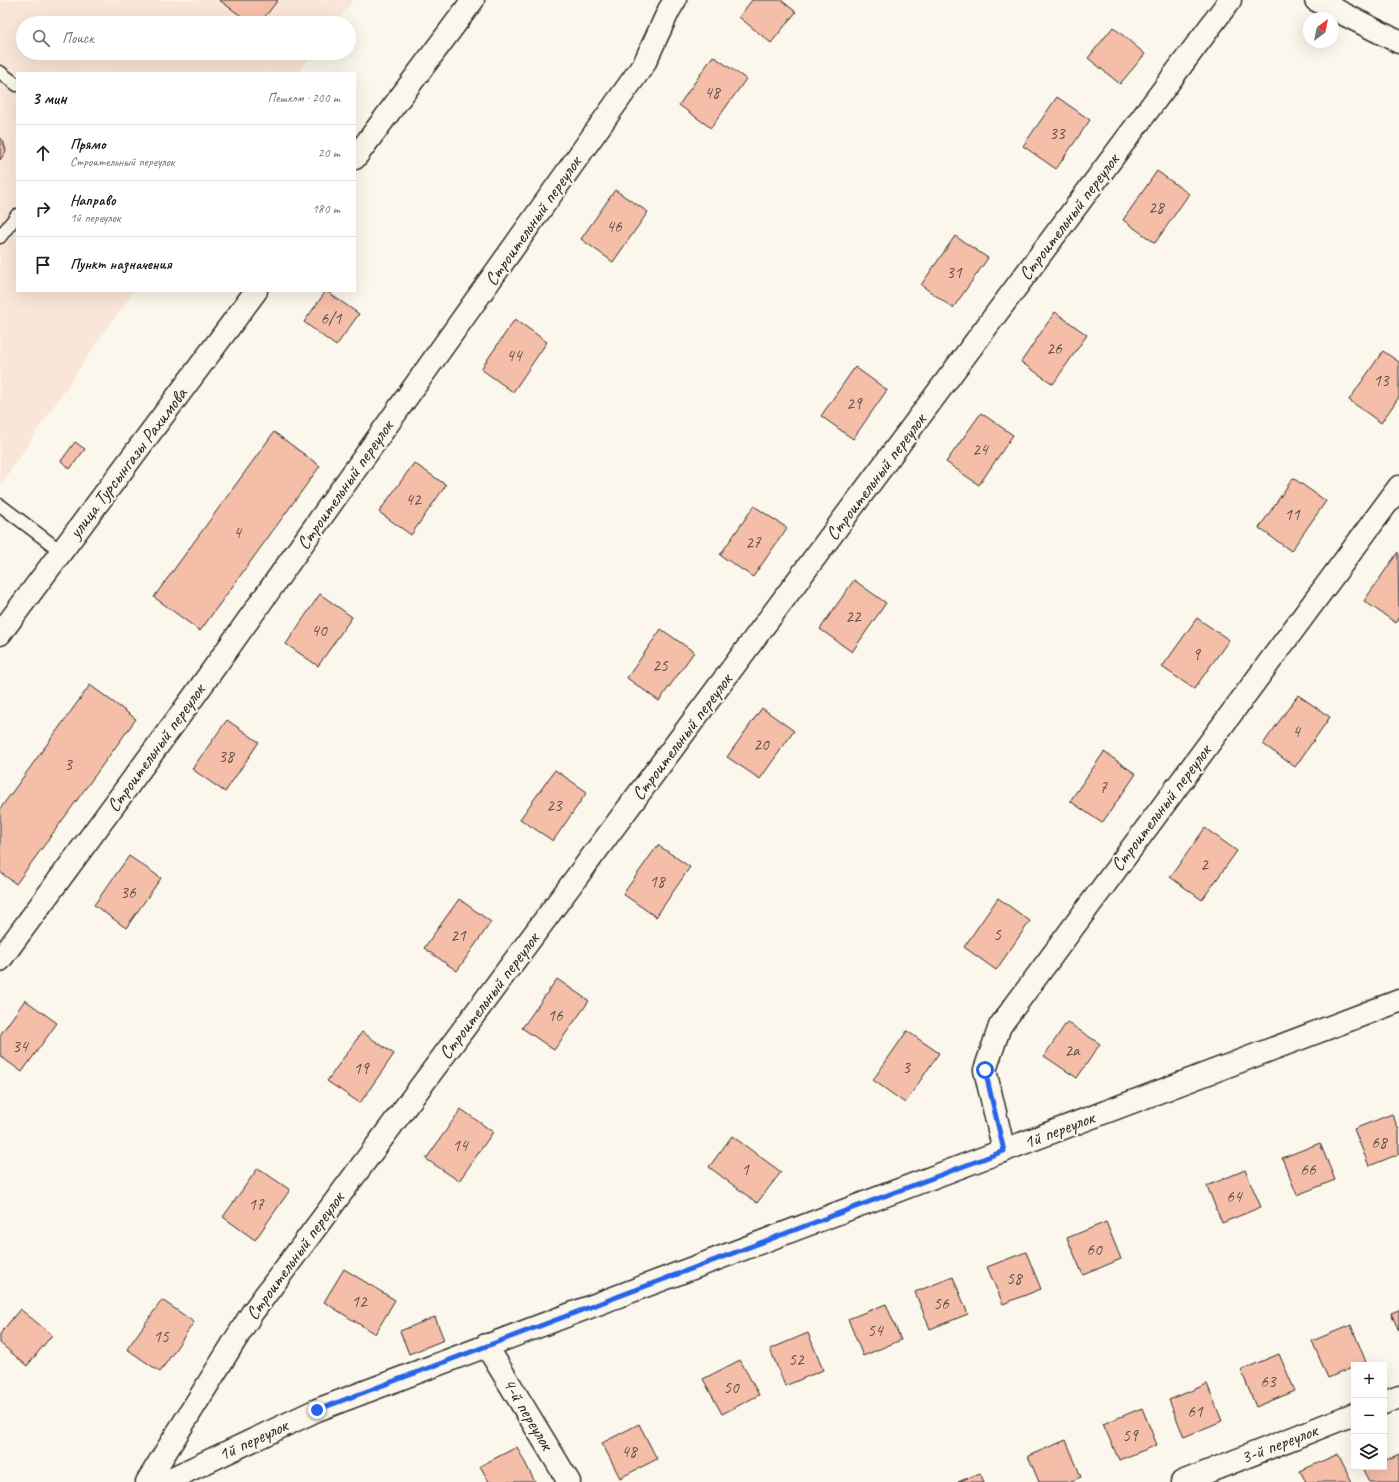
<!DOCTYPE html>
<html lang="ru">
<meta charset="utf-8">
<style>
body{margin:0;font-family:Caveat,sans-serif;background:#f6f6f6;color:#202124}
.controls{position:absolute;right:12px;bottom:12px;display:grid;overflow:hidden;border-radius:0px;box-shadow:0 4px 16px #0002}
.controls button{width:36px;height:36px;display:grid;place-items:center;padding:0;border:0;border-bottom:1px solid #e0e0e0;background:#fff;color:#202124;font:20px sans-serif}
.compass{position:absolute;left:1303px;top:12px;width:36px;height:36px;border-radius:50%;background:#fff;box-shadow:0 4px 16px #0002;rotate:33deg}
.stop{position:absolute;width:12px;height:12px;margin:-9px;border:3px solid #2563eb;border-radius:50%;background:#fff}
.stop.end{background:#2563eb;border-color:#fff;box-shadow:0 1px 4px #0008}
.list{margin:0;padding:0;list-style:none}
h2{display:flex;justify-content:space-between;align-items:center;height:52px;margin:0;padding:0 16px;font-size:17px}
h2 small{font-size:13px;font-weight:400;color:#757577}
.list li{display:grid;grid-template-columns:26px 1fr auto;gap:12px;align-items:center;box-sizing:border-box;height:56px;padding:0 16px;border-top:1px solid #e0e0e0}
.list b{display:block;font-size:15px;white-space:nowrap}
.list p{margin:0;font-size:13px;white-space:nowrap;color:#757577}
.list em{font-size:13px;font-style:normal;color:#757577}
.icon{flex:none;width:22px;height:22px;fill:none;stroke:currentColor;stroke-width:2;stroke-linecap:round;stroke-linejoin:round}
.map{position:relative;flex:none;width:1399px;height:1482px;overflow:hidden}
.search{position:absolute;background:#fff;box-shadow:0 4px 16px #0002;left:16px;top:16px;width:340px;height:44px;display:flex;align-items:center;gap:10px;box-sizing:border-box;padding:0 14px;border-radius:22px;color:#757577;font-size:15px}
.panel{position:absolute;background:#fff;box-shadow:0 4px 16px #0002;left:16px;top:72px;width:340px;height:220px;border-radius:0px}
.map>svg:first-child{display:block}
</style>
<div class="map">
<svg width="1399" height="1482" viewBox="0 0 1399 1482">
<rect width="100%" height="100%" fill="#fbf7ec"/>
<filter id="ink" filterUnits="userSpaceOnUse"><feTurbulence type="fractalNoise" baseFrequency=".025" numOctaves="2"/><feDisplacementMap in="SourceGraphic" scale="8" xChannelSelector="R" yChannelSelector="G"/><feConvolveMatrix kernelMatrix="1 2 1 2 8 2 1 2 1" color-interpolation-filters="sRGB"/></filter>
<g filter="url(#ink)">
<polygon fill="#f9e6d8" points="0,0 353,0 336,23 23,23 23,53 313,53 298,73 17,73 17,291 135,291 108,326 0,486"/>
<g fill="#f5bea8" stroke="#2b2b2b">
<polygon points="219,0 278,0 260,23 251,23"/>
<polygon points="752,0 781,0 796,12 771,43 739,17"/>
<polygon points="1113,27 1145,54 1120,84 1088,58"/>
<polygon points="713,56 746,79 711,128 679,105"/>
<polygon points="1057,97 1090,120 1056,169 1023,146"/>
<polygon points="0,138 3,140 6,151 0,160"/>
<polygon points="1157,171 1189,194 1155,243 1123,220"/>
<polygon points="615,190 648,212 613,262 581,239"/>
<polygon points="955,236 988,258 953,308 921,285"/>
<polygon points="326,291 359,314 336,346 304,322"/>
<polygon points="1055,312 1087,335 1053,384 1021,362"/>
<polygon points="515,319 547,342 513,392 481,369"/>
<polygon points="1383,351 1399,362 1399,397 1381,423 1349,400"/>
<polygon points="855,367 887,390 853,439 821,416"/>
<polygon points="981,413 1013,435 979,485 946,462"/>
<polygon points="274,432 320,466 200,631 154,597"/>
<polygon points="75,442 85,449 70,469 61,461"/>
<polygon points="414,463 446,485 411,535 379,512"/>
<polygon points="1293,478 1326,501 1291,551 1259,528"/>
<polygon points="754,506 787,528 753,577 720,555"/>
<polygon points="1398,552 1399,619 1396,623 1364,601"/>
<polygon points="854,580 886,603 852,652 820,629"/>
<polygon points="320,594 352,617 318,666 286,644"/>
<polygon points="1197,618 1229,640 1194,689 1162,667"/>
<polygon points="661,629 694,652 659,701 627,678"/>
<polygon points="90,685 136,719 16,884 0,872 0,809"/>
<polygon points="1298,695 1330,717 1295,767 1263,744"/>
<polygon points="762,708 794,731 760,779 727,757"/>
<polygon points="227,720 259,742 225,792 192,769"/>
<polygon points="1104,752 1136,774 1102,823 1070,801"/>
<polygon points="555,770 587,792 553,841 520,819"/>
<polygon points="1205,828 1237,851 1202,900 1170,877"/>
<polygon points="658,845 690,867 656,917 623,894"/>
<polygon points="129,856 161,878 126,928 94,905"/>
<polygon points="998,898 1030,921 996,970 964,947"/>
<polygon points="459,899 491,922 457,971 424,948"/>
<polygon points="557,979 589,1001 554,1050 522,1028"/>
<polygon points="25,1000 57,1023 22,1072 0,1056 0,1035"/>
<polygon points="1067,1022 1100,1044 1077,1078 1044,1056"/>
<polygon points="907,1031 939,1053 905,1103 873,1080"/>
<polygon points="362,1032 394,1054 360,1103 327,1081"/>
<polygon points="461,1109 493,1132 459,1181 426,1159"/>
<polygon points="1392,1114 1399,1130 1399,1154 1369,1166 1354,1129"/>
<polygon points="732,1136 781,1172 757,1203 709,1167"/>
<polygon points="1320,1143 1335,1180 1297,1195 1282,1158"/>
<polygon points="258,1168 290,1190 255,1240 223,1217"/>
<polygon points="1245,1170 1261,1207 1222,1223 1207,1186"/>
<polygon points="1106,1222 1121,1259 1083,1275 1067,1238"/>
<polygon points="1026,1252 1041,1289 1003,1304 987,1267"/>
<polygon points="344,1269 395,1300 375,1334 324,1302"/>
<polygon points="953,1277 968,1314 930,1329 915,1292"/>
<polygon points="162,1300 194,1322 160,1372 127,1349"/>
<polygon points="886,1304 901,1340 863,1356 848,1319"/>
<polygon points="20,1309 52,1335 27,1366 0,1343 0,1334"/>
<polygon points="1399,1310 1399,1331 1391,1313"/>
<polygon points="435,1317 444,1340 409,1354 400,1331"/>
<polygon points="1351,1325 1366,1362 1359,1365 1354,1365 1354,1367 1328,1378 1312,1341"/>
<polygon points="808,1333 823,1370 785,1386 770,1349"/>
<polygon points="1279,1354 1295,1391 1256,1407 1241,1370"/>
<polygon points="740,1360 759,1395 722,1414 703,1379"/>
<polygon points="1207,1384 1222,1421 1184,1437 1169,1400"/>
<polygon points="1142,1408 1157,1445 1119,1460 1103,1424"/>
<polygon points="639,1424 657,1459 620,1478 602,1443"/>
<polygon points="1066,1440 1081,1477 1069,1482 1039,1482 1028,1456"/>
<polygon points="517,1447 535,1482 489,1482 480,1466"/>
<polygon points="1338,1454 1352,1482 1306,1482 1300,1471"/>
<polygon points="1399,1454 1399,1482 1369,1482 1363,1471 1371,1467 1384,1467 1384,1461"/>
<polygon points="980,1473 984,1482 958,1482"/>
</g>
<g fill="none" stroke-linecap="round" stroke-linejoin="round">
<g stroke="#2b2b2b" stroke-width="15">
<g id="lane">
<polyline points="0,72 17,85"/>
<polyline points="0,237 17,215"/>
<polyline points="0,505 62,552"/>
</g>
</g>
<g stroke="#2b2b2b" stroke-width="25">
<g id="street">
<polyline points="0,960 192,699 644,64 669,10 675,0"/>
<polyline points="1004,1151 985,1070 1000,1026 1399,487"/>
<polyline points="486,1345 569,1482"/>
<polyline points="1384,1403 1399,1397"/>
<polyline points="147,1482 252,1313 1230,0"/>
<polyline points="164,1482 317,1410 1399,1001"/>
<polyline points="1182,1482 1354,1414"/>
</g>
</g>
<g stroke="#2b2b2b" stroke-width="25">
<g id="secondary">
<polyline points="1316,0 1399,42"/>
<polyline points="355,158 473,0"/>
<polyline points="0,634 256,291"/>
</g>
</g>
<use href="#lane" stroke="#fbf7ec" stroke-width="12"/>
<use href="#street" stroke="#fbf7ec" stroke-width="22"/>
<use href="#secondary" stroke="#fbf7ec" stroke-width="22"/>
</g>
</g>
<g fill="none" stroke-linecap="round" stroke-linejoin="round" filter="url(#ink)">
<polyline stroke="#2563eb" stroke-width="5" points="317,1410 1004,1151 985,1070"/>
</g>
<g text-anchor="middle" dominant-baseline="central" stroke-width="4" stroke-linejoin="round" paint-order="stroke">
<g font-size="17" fill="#5e504a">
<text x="712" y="92">48</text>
<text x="1057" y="133">33</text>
<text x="1156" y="207">28</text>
<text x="614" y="226">46</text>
<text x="954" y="272">31</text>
<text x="331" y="318">6/1</text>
<text x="1054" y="348">26</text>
<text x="514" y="355">44</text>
<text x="1381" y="380">13</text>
<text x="854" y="403">29</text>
<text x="980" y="449">24</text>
<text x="413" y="499">42</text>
<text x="1292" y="514">11</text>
<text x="237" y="532">4</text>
<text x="753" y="542">27</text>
<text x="853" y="616">22</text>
<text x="319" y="630">40</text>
<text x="1196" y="654">9</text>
<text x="660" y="665">25</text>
<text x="1296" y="731">4</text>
<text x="761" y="744">20</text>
<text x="226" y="756">38</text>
<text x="68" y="764">3</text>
<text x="1103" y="787">7</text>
<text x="554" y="805">23</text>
<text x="1204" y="864">2</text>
<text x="657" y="881">18</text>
<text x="128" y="892">36</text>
<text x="997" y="934">5</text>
<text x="458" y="935">21</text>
<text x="555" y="1015">16</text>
<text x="20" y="1046">34</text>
<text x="1072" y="1050">2а</text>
<text x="906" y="1067">3</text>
<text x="361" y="1068">19</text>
<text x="1379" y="1142">68</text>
<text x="460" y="1145">14</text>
<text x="745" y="1169">1</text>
<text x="1308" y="1169">66</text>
<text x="1234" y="1196">64</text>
<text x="256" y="1204">17</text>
<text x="1094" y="1249">60</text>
<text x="1014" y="1278">58</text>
<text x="359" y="1301">12</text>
<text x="941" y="1303">56</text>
<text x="875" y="1330">54</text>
<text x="161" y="1336">15</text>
<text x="796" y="1359">52</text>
<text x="1268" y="1381">63</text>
<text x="731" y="1387">50</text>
<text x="1195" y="1411">61</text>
<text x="1130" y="1435">59</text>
<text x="629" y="1451">48</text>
</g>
<g font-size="19" fill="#2b2b2b" stroke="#fbf7ec">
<text transform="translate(1069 217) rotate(-53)">Строительный переулок</text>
<text transform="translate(533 221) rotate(-55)">Строительный переулок</text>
<text transform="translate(128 463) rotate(-53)">улица Турсынгазы Рахимова</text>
<text transform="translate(876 477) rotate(-53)">Строительный переулок</text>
<text transform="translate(345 485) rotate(-55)">Строительный переулок</text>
<text transform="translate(682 737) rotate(-53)">Строительный переулок</text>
<text transform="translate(156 748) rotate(-54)">Строительный переулок</text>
<text transform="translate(1161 808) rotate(-53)">Строительный переулок</text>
<text transform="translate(489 996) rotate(-53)">Строительный переулок</text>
<text transform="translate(1059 1130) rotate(-21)">1й переулок</text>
<text transform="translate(295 1256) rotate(-54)">Строительный переулок</text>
<text transform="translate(528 1414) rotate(59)">4-й переулок</text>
<text transform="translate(253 1440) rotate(-25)">1й переулок</text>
<text transform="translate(1279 1444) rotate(-21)">3-й переулок</text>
</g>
</g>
</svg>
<div class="controls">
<button>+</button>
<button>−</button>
<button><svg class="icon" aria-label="layers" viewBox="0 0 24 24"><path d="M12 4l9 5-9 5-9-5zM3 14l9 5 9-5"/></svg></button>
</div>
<svg class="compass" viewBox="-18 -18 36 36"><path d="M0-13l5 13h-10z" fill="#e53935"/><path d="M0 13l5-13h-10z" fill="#757577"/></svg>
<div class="stop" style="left:985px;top:1070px"></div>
<div class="stop end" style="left:317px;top:1410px"></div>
<div class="search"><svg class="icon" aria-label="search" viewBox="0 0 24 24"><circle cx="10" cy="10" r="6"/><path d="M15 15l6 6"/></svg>Поиск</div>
<section class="panel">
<h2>3 мин<small>Пешком · 200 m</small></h2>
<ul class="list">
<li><svg class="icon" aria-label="ahead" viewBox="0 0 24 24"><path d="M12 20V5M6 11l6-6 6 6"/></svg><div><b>Прямо</b><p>Строительный переулок</p></div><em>20 m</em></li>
<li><svg class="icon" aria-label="right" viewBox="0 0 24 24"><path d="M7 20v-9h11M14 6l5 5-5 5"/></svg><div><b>Направо</b><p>1й переулок</p></div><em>180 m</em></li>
<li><svg class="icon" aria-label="arrive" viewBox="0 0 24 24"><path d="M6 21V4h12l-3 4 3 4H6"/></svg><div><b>Пункт назначения</b></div></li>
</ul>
</section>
</div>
